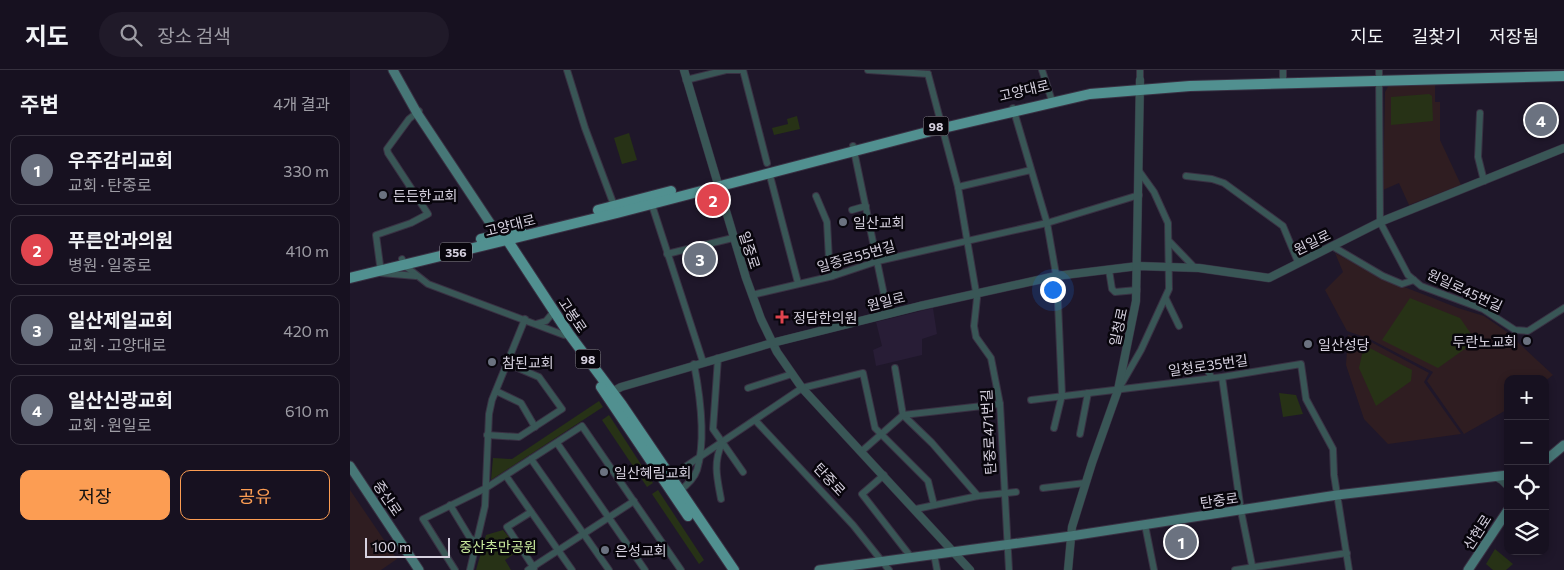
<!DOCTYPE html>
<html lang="ko">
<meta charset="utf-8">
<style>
body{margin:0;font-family:Commissioner,"Noto Sans KR",sans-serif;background:#201a29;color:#f1f3f6}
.controls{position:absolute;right:15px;bottom:15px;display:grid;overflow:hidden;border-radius:10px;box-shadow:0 2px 8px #0003}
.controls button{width:45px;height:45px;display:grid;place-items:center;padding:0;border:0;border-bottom:1px solid #36313e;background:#171120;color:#f1f3f6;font:25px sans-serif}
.scale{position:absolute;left:15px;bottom:12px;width:85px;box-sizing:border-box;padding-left:5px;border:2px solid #d6d1df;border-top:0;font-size:14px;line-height:18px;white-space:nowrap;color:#d6d1df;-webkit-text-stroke:4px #08050c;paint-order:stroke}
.you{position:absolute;left:702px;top:219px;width:18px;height:18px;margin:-12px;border:4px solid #fff;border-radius:50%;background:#1a73e8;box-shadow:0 0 0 8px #1a73e833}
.badge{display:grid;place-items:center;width:32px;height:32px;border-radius:50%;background:#fc9d53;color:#fff;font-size:16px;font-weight:700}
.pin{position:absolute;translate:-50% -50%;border:2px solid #fff;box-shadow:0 1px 5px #0006}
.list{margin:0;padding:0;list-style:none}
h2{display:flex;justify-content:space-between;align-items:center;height:65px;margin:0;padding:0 20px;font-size:21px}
h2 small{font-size:16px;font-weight:400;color:#9e9da5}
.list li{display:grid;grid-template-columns:32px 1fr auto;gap:15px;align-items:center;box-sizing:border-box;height:70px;margin:0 10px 10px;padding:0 10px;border:1px solid #36313e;border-radius:10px}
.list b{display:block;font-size:19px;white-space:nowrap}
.list p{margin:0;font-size:16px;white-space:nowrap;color:#9e9da5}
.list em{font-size:16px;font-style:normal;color:#9e9da5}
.actions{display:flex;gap:10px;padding:15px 20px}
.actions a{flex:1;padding:11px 0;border:1px solid #fc9d53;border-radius:10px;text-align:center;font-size:18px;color:#fc9d53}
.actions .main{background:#fc9d53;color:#111}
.icon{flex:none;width:28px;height:28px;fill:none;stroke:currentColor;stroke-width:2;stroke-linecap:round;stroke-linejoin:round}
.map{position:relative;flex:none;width:1214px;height:500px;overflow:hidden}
header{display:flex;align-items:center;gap:30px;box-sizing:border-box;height:70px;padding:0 25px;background:#171120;border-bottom:1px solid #36313e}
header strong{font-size:24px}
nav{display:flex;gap:28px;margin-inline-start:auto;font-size:18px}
.search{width:350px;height:45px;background:#201a29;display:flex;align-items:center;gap:12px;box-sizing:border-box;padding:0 18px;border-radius:28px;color:#9e9da5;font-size:19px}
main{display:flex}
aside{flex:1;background:#171120}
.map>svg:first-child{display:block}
</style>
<header>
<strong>지도</strong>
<div class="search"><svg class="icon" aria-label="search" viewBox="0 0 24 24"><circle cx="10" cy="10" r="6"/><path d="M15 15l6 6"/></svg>장소 검색</div>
<nav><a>지도</a><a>길찾기</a><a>저장됨</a></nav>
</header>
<main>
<aside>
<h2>주변<small>4개 결과</small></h2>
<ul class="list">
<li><span class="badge" style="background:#6b7280">1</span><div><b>우주감리교회</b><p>교회 · 탄중로</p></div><em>330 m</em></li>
<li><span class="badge" style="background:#e0444e">2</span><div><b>푸른안과의원</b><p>병원 · 일중로</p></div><em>410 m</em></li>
<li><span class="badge" style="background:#6b7280">3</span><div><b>일산제일교회</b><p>교회 · 고양대로</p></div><em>420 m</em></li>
<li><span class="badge" style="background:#6b7280">4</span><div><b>일산신광교회</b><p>교회 · 원일로</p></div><em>610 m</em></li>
</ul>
<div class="actions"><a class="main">저장</a><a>공유</a></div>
</aside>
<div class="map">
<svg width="1214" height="500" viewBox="0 0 1214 500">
<rect width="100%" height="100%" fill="#1f172a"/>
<polygon fill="#281d36" points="583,238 587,264 572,269 572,285 526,296 523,280 532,276 526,252"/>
<g fill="#2f1d21">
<polygon points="1085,14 1085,32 1090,32 1090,70 1111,115 1059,135 1049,113 1033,120 1035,22 1039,15"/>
<polygon points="985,183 1034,209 1108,238 1134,246 1157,262 1203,305 1195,311 1195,309 1158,309 1158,339 1114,364 1077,311 1083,302 1020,269 997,261 975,220 993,202"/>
<polygon points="998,265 1021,272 1079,303 1074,312 1111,364 1038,374 1014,349 996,295"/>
<polygon points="0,420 47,489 31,500 0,500"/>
</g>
<g fill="#273216">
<polygon points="1079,24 1082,26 1083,51 1041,55 1041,27"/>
<polygon points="447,46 450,59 424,65 422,58 438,54 437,49"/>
<polygon points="279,63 287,90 272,94 264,68"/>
<polygon points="1060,228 1110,248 1126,271 1088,298 1032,270"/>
<polygon points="1014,275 1062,300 1061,311 1026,336 1009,298"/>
<polygon points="929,323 946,325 953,344 933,347"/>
<polygon points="249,331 253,337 141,410 143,388 162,389"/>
<polygon points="259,345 303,413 297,417 252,350"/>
<polygon points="308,420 354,490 349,494 302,424"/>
<polygon points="153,460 170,480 155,490 161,500 126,500 136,465"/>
<polygon points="1145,479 1163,494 1156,500 1143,500 1136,494"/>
</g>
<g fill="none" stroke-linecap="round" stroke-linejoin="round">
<g stroke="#393143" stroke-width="8">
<g id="minor">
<polyline points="217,0 235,58 265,138"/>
<polyline points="393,0 417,93"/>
<polyline points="518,0 578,4"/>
<polyline points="692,0 703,34"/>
<polyline points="933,0 933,9"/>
<polyline points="1029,0 1030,152 1058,205 1071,216 1133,239 1165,260 1178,261 1214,238"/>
<polyline points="578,4 608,117 627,228 624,256 626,267 641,288 650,334 659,500"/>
<polyline points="336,10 376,0 393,0"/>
<polyline points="790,10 790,0"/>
<polyline points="663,38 697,153 707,210 712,325 704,358"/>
<polyline points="1130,43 1128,87 1134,111"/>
<polyline points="503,76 538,244"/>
<polyline points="419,102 448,213"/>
<polyline points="836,106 862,109 874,113 933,156 948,192"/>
<polyline points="608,117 681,100"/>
<polyline points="466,126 477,152 479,190 485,205"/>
<polyline points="301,132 353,292"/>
<polyline points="502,140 516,136"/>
<polyline points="819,171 844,197"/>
<polyline points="982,176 1033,206 1052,214 1064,210"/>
<polyline points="317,184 383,168"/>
<polyline points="52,189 54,195 78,214 214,265"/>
<polyline points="30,195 26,165 61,153 78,144 38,83 37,79 59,49 69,41"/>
<polyline points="759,200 762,219 765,222 787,220"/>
<polyline points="31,203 66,206"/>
<polyline points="402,225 483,206 528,191 697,153 789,125"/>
<polyline points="816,229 829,256"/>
<polyline points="186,254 196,251 201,245"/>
<polyline points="368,288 363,359 393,402"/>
<polyline points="855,296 862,308"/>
<polyline points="545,298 553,345 582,373 628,426"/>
<polyline points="872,307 891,441 903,500"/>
<polyline points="398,318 442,304"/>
<polyline points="768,320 791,280 819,219 818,153 804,122 789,101"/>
<polyline points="146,321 171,333 185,357"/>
<polyline points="681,330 872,307 951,294 956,329 983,379 984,405 999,500"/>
<polyline points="405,350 503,455 539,500"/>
<polyline points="730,364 738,323"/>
<polyline points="137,365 169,367 212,339 189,307 156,293"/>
<polyline points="207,373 295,500"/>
<polyline points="512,381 553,345 650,334"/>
<polyline points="181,389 259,500"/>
<polyline points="534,405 512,424 561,487"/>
<polyline points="156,406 222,500"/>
<polyline points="320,407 452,318 513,303 525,358 578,411 584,435"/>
<polyline points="693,418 735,413"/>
<path d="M329,421C336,416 344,409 347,400C356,370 350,325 344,294"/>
<path d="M371,429C367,408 363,393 372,373"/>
<polyline points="100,435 120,468 127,472"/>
<polyline points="566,439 628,426 666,422"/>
<polyline points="181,442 157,457 184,498"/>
<polyline points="795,455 804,500"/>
<polyline points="584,484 587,500"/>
<polyline points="105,500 73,449 136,418 232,356 331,500"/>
<polyline points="120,500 135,436 139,344 142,330 175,249"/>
<polyline points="178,500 284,431"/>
<polyline points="885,500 997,483"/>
</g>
</g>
<g stroke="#393143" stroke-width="9">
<g id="tertiary">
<polyline points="334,0 396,208 411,249 427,282 452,318 620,500"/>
<polyline points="258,324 271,317 422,273 570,236 706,206 788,196 849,198 919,208 1030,152 1214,78"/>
<polyline points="1145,406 1152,410 1158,416"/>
<polyline points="718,500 722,457 742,393 768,320 786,231 790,10"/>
</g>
</g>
<g stroke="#393143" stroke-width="11">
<g id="secondary">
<polyline points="43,0 67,43 148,165"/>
<polyline points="1195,391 1214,375"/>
<polyline points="0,396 69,500"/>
<polyline points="469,500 721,466 987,425 1158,405"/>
<polyline points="1118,500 1158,440"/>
</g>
</g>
<g stroke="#393143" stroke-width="12">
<g id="primary">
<polyline points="248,140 321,121"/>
<polyline points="154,165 219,264 272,335 384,500"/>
<polyline points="131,169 171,160"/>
<polyline points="0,208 267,143 589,59 740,24 840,16 1214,6"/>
<polyline points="251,317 338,446"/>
</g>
</g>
<use href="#minor" stroke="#395656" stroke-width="6"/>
<use href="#tertiary" stroke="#395656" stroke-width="8"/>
<use href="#secondary" stroke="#477777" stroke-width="9"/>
<use href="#primary" stroke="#519090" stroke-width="10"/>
</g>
<g fill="#6b7280" stroke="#08050c" stroke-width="2">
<circle cx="33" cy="125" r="5"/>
<circle cx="493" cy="152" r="5"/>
<circle cx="1177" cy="271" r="5"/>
<circle cx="958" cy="274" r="5"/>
<circle cx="142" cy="292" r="5"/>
<circle cx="254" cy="402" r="5"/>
<circle cx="255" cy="480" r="5"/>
</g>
<path fill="#e0444e" stroke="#08050c" stroke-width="2" d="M429.5 239.5h5v5h5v5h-5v5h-5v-5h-5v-5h5z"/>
<g text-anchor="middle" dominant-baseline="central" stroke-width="5" stroke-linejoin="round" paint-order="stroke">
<g fill="#08050c" stroke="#9894a0" stroke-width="1">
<rect x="573.5" y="46.5" width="25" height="19" rx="4"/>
<rect x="90" y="172.5" width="32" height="19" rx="4"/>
<rect x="225.5" y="279.5" width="25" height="19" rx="4"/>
</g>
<g font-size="12" font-weight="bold" fill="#d6d1df">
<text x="586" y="56">98</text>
<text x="106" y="182">356</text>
<text x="238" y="289">98</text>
</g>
<g font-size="14" fill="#d6d1df" stroke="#08050c">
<text transform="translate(674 20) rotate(-13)">고양대로</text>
<text transform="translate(160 155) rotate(-14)">고양대로</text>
<text transform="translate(962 172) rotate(-26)">원일로</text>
<text transform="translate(400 180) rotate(72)">일중로</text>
<text transform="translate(506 186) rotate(-16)">일중로55번길</text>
<text transform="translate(1115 220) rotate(25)">원일로45번길</text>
<text transform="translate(536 231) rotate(-14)">원일로</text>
<text transform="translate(223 245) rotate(56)">고봉로</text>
<text transform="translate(768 257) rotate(-78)">일청로</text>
<text transform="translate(858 295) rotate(-8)">일청로35번길</text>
<text transform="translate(638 362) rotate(-93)">탄중로471번길</text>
<text transform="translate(480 409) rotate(47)">탄중로</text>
<text transform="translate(38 428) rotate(56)">중산로</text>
<text transform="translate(869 430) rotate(-8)">탄중로</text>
<text transform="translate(1127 462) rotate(-57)">산현로</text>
</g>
<g font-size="14" fill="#d6d1df" stroke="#08050c" text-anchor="start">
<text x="43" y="125">든든한교회</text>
<text x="503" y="152">일산교회</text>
<text x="443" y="247">정담한의원</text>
<text x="1167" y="271" text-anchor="end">두란노교회</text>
<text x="968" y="274">일산성당</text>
<text x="152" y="292">참된교회</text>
<text x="264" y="402">일산혜림교회</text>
<text x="265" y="480">은성교회</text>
</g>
<g font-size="14" fill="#c8e99c" stroke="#08050c">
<text x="148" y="476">중산추만공원</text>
</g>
</g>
</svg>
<div class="controls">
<button>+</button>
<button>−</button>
<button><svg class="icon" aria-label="locate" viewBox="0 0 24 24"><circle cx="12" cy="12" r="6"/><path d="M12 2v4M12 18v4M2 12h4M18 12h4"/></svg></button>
<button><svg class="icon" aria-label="layers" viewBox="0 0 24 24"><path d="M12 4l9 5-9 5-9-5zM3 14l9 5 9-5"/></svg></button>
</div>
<div class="scale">100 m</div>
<div class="you"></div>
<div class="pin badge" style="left:831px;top:472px;background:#6b7280">1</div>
<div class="pin badge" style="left:363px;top:130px;background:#e0444e">2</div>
<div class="pin badge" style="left:350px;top:189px;background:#6b7280">3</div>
<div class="pin badge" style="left:1191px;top:50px;background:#6b7280">4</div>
</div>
</main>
